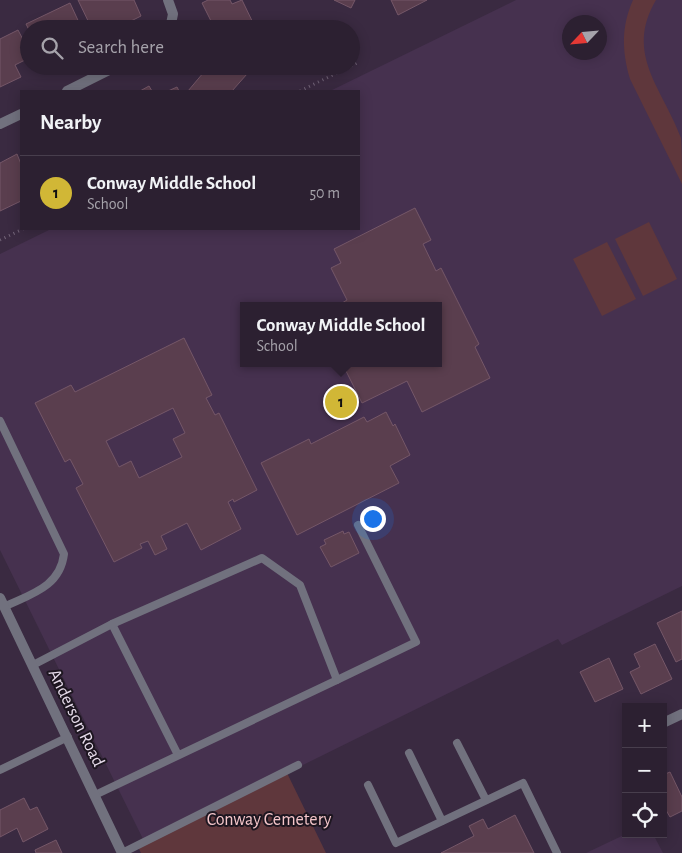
<!DOCTYPE html>
<meta charset="utf-8">
<style>
body{margin:0;font-family:"Alegreya Sans",sans-serif;background:#342839;color:#f1f3f6}
.controls{position:absolute;right:15px;bottom:15px;display:grid;overflow:hidden;border-radius:0px;box-shadow:0 2px 12px #0003}
.controls button{width:45px;height:45px;display:grid;place-items:center;padding:0;border:0;border-bottom:1px solid #483e4d;background:#2c2031;color:#f1f3f6;font:25px sans-serif}
.compass{position:absolute;left:562px;top:15px;width:45px;height:45px;border-radius:50%;background:#2c2031;box-shadow:0 2px 12px #0003;rotate:244deg}
.you{position:absolute;left:372px;top:518px;width:18px;height:18px;margin:-12px;border:4px solid #fff;border-radius:50%;background:#1a73e8;box-shadow:0 0 0 8px #1a73e833}
.badge{display:grid;place-items:center;width:32px;height:32px;border-radius:50%;background:#d1b736;color:#111;font-size:16px;font-weight:700}
.pin{position:absolute;translate:-50% -50%;border:2px solid #fff;box-shadow:0 1px 5px #0006}
.popup{position:absolute;left:240px;top:302px;width:202px;height:65px;box-sizing:border-box;display:grid;place-content:center;border-radius:0px;background:#2c2031;filter:drop-shadow(0 1px 4px #0005);font-size:16px;white-space:nowrap;color:#a6a3ab}
.popup b{font-size:19px;color:#f1f3f6}
.popup::after{content:'';position:absolute;left:50%;top:100%;margin-left:-10px;border:10px solid transparent;border-top-color:#2c2031}
.list{margin:0;padding:0;list-style:none}
h2{display:flex;justify-content:space-between;align-items:center;height:65px;margin:0;padding:0 20px;font-size:21px}
h2 small{font-size:16px;font-weight:400;color:#a6a3ab}
.list li{display:grid;grid-template-columns:32px 1fr auto;gap:15px;align-items:center;box-sizing:border-box;height:75px;padding:0 20px;border-top:1px solid #483e4d}
.list b{display:block;font-size:19px;white-space:nowrap}
.list p{margin:0;font-size:16px;white-space:nowrap;color:#a6a3ab}
.list em{font-size:16px;font-style:normal;color:#a6a3ab}
.icon{flex:none;width:28px;height:28px;fill:none;stroke:currentColor;stroke-width:2;stroke-linecap:round;stroke-linejoin:round}
.map{position:relative;flex:none;width:682px;height:853px;overflow:hidden}
.search{position:absolute;background:#2c2031;box-shadow:0 2px 12px #0003;left:20px;top:20px;width:340px;height:55px;display:flex;align-items:center;gap:12px;box-sizing:border-box;padding:0 18px;border-radius:28px;color:#a6a3ab;font-size:19px}
.panel{position:absolute;background:#2c2031;box-shadow:0 2px 12px #0003;left:20px;top:90px;width:340px;height:140px;border-radius:0px}
.map>svg:first-child{display:block}
</style>
<div class="map">
<svg width="682" height="853" viewBox="0 0 682 853">
<rect width="100%" height="100%" fill="#3a2a41"/>
<g fill="#46314f" fill-rule="evenodd">
<path d="M516,0H682V586L562,645L558,639L145,843L0,550V254L51,229H359V91H330ZM570,22H600V52H570ZM244,306H438V363H244Z"/>
<polygon points="626,834 653,834 663,853 586,853"/>
</g>
<g fill="#5f373c">
<path d="M633,0H656C624,54 663,89 681,138C682,150 682,171 682,184L630,79C622,51 621,27 633,0Z"/>
<polygon points="649,222 677,279 643,296 615,239"/>
<polygon points="607,242 636,299 602,316 573,259"/>
<polygon points="287,773 326,853 141,853 138,847"/>
</g>
<g fill="#5a3e4e" stroke="#755768" fill-rule="evenodd">
<polygon points="78,0 134,0 141,16 115,29 92,29"/>
<polygon points="208,0 230,0 232,4 242,0 256,29 215,29 202,3"/>
<polygon points="334,0 355,0 351,8"/>
<polygon points="391,0 427,0 398,15"/>
<polygon points="70,3 82,29 29,30 26,24"/>
<polygon points="18,30 29,51 29,58 15,65 21,77 0,87 0,39"/>
<polygon points="209,66 238,66 247,74 232,91 188,91"/>
<polygon points="149,86 152,91 140,91"/>
<polygon points="177,87 179,91 168,91"/>
<polygon points="17,154 21,164 21,201 0,211 0,163"/>
<polygon points="415,208 431,240 423,244 436,271 441,268 479,344 475,347 490,378 422,412 407,381 362,403 342,363 438,363 438,306 337,306 347,300 331,268 341,263 334,249"/>
<path d="M184,338L212,395L206,398L215,415L219,413L257,490L234,502L233,499L228,502L241,529L201,550L187,523L161,536L167,549L155,555L148,541L140,544L142,548L114,562L76,488L83,484L70,459L65,462L35,403L71,385L75,392ZM173,408L185,433L173,439L182,457L139,478L131,461L119,467L106,441Z"/>
<polygon points="386,412 393,426 395,424 410,455 390,466 399,483 297,535 261,463 309,439 311,444 364,417 367,422"/>
<polygon points="343,531 344,534 349,532 359,553 331,567 320,547 326,544 324,540"/>
<polygon points="682,611 682,659 676,662 657,623"/>
<polygon points="655,644 672,679 641,694 630,672 640,667 634,654"/>
<polygon points="609,658 623,689 595,702 580,672"/>
<polygon points="670,772 682,797 682,811 670,817 663,805 663,775"/>
<polygon points="24,798 30,810 37,807 48,829 23,842 17,828 0,837 0,810"/>
<polygon points="515,815 534,853 441,853 474,836 469,826 483,819 488,829"/>
<polygon points="56,840 62,853 36,853 35,850"/>
</g>
<g fill="none" stroke-linecap="round" stroke-linejoin="round">
<g stroke="#736579" stroke-width="3" stroke-dasharray="1 4" stroke-linecap="butt">
<polyline points="351,66 359,62"/>
<polyline points="300,91 351,66"/>
<polyline points="0,240 23,229"/>
</g>
<g stroke="#71717e" stroke-width="8">
<path d="M0,421L64,554C60,587 31,594 4,607"/>
<polyline points="112,624 178,755"/>
<polyline points="33,665 112,624 262,558 300,585 337,680 95,795"/>
<polyline points="337,680 416,642 358,525"/>
<polyline points="457,743 486,800"/>
<polyline points="409,753 442,821"/>
<polyline points="0,770 68,737"/>
<polyline points="368,785 396,843 523,783 557,853"/>
<polyline points="122,853 298,765"/>
</g>
<g stroke="#71717e" stroke-width="10">
<polyline points="168,0 173,14 170,29"/>
<polyline points="67,91 117,66"/>
<polyline points="0,124 21,114"/>
<polyline points="0,598 122,853"/>
<polyline points="663,723 682,714"/>
</g>
</g>
<g text-anchor="middle" dominant-baseline="central" stroke-width="4" stroke-linejoin="round" paint-order="stroke">
<g font-size="18" fill="#e7dceb" stroke="#1d1620">
<text transform="translate(76 718) rotate(64)">Anderson Road</text>
</g>
<g font-size="18" fill="#f5c6ca" stroke="#1d1620">
<text x="269" y="820">Conway Cemetery</text>
</g>
</g>
</svg>
<div class="controls">
<button>+</button>
<button>−</button>
<button><svg class="icon" aria-label="locate" viewBox="0 0 24 24"><circle cx="12" cy="12" r="6"/><path d="M12 2v4M12 18v4M2 12h4M18 12h4"/></svg></button>
</div>
<svg class="compass" viewBox="-18 -18 36 36"><path d="M0-13l5 13h-10z" fill="#e53935"/><path d="M0 13l5-13h-10z" fill="#a6a3ab"/></svg>
<div class="you"></div>
<div class="pin badge" style="left:341px;top:402px">1</div>
<div class="popup"><b>Conway Middle School</b>School</div>
<div class="search"><svg class="icon" aria-label="search" viewBox="0 0 24 24"><circle cx="10" cy="10" r="6"/><path d="M15 15l6 6"/></svg>Search here</div>
<section class="panel">
<h2>Nearby<small></small></h2>
<ul class="list">
<li><span class="badge">1</span><div><b>Conway Middle School</b><p>School</p></div><em>50 m</em></li>
</ul>
</section>
</div>
